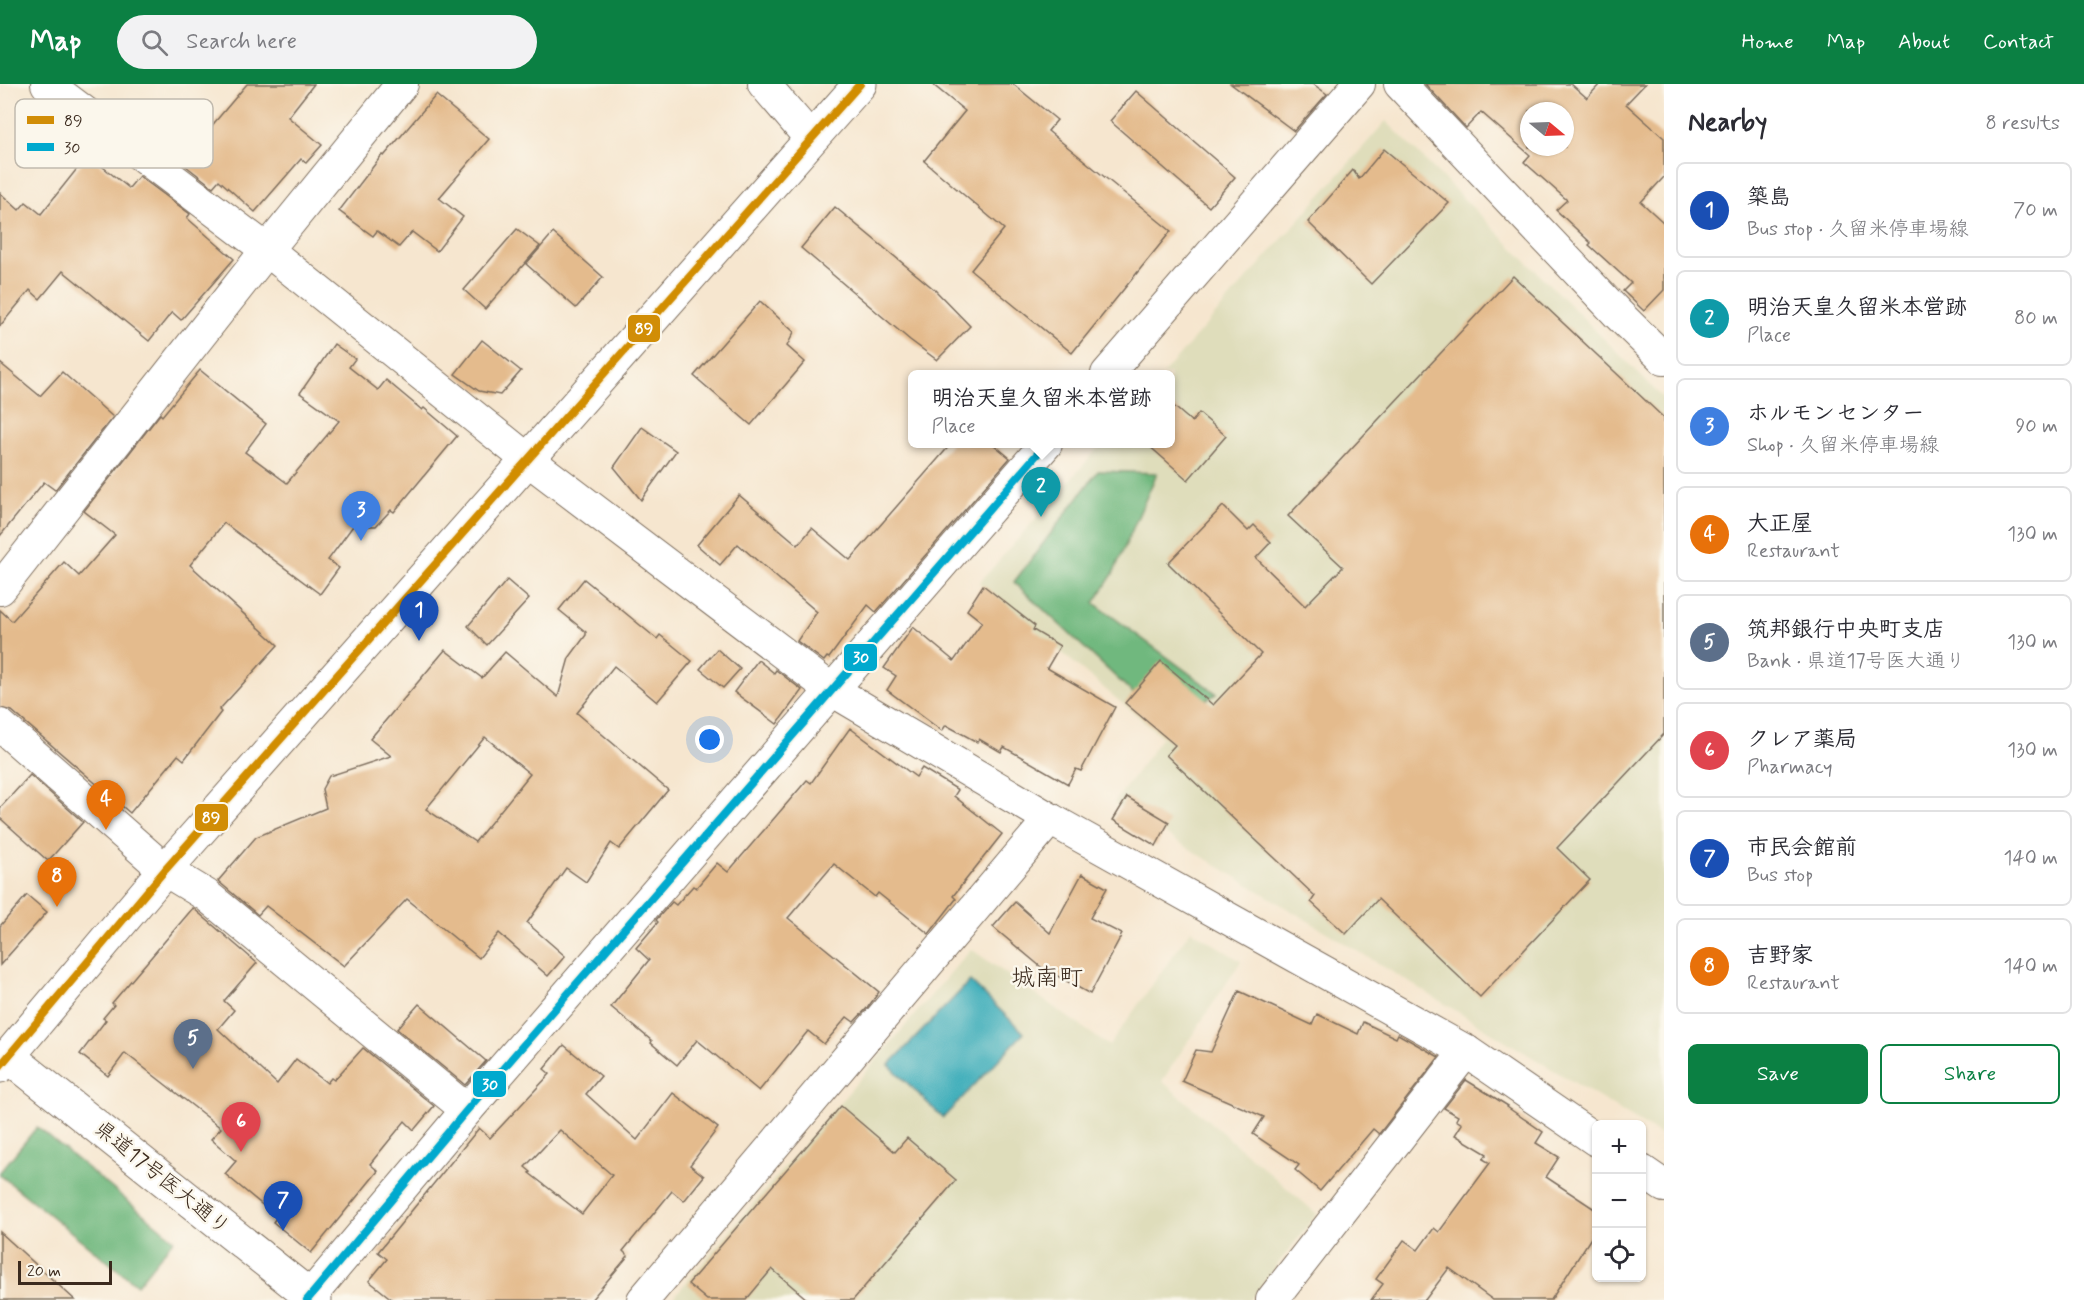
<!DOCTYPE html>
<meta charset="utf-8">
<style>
body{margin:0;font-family:Mynerve,"Klee One",sans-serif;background:#f2f2f3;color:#2b2b33}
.controls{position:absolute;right:18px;bottom:18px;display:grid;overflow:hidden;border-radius:9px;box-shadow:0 2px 4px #0004}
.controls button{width:54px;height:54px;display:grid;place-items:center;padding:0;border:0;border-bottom:2px solid #e1e1e2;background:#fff;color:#2b2b33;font:30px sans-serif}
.compass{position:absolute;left:1520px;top:18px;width:54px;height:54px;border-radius:50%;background:#fff;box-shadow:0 2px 4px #0004;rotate:109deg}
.scale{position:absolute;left:18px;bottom:15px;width:94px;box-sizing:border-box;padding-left:6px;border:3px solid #3b2a1e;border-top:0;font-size:16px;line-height:21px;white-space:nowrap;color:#3b2a1e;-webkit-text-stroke:4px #fbf7ec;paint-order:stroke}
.you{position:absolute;left:710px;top:656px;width:21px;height:21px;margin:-15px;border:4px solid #fff;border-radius:50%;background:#1a73e8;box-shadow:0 0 0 9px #1a73e833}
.badge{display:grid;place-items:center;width:39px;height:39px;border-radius:50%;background:#0b8043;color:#fff;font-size:20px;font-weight:700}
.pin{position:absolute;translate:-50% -50px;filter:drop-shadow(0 2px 3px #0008)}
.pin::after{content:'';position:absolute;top:32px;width:21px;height:18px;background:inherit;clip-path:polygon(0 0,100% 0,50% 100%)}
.popup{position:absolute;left:908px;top:286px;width:267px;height:78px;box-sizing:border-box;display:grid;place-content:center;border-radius:9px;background:#fff;filter:drop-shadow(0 2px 4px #0005);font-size:20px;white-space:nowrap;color:#7c7c81}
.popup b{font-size:22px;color:#2b2b33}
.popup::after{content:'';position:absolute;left:50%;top:100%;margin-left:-12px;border:12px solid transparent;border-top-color:#fff}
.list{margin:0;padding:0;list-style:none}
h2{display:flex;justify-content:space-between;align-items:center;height:78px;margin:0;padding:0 24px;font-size:26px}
h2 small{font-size:20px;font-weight:400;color:#7c7c81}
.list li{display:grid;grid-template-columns:39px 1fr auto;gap:18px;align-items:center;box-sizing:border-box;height:96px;margin:0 12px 12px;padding:0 12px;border:2px solid #e1e1e2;border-radius:9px}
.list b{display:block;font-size:22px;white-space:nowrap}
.list p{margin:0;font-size:20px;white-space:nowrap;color:#7c7c81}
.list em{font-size:20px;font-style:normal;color:#7c7c81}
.actions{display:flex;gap:12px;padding:18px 24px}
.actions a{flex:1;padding:14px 0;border:2px solid #0b8043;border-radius:9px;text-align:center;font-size:21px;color:#0b8043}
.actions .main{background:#0b8043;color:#fff}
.icon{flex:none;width:33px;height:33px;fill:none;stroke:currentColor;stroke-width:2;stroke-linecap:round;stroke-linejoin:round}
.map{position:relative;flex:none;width:1664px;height:1216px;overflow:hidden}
header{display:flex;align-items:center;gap:36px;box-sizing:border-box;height:84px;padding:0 30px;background:#0b8043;color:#fff}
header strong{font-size:28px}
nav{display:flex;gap:33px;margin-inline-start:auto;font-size:21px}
.search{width:420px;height:54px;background:#f2f2f3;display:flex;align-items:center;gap:15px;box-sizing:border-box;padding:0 21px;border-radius:33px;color:#7c7c81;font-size:22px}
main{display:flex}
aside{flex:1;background:#fff}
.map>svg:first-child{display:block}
</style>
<header>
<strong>Map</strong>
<div class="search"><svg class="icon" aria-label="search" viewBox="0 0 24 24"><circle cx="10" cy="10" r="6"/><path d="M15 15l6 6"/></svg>Search here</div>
<nav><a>Home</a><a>Map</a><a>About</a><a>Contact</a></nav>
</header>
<main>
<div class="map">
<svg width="1664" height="1216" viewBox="0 0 1664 1216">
<rect width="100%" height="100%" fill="#fbf7ec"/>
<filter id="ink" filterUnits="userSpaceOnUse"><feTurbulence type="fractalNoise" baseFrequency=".0167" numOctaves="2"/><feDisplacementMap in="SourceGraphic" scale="12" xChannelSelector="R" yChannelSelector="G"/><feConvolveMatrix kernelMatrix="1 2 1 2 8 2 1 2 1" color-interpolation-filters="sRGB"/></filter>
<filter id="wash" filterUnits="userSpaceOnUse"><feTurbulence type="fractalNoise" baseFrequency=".008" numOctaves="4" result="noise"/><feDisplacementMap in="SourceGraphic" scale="24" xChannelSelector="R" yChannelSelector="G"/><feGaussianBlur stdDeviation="1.35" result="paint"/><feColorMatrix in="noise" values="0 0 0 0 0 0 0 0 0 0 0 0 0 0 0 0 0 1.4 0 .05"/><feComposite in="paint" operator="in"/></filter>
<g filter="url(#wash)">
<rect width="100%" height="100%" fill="#f6e6cf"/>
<g fill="#dfddbb">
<polygon points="1386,37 1664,315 1664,1053 1114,719 1162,653 979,499 1102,360 1170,360 1170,290 1163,290"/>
<polygon points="1191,846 1241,877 1162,997 1317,1130 1250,1216 671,1216 971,865 1109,962"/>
</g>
<g fill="#70b87e" stroke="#56714e" stroke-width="1.5">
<polygon points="1098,387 1157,389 1113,490 1094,519 1217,610 1164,638 1014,498"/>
<polygon points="37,1043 174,1155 137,1201 0,1091 0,1088"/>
</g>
<polygon fill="#3eadba" stroke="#3c6c6c" stroke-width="1.5" points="970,897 1024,949 943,1034 889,981"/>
<g id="blocks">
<g fill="#e4bb8d" fill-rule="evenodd">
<polygon points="247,0 314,0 288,33 322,61 306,79 301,75 255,128 219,96 213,103 177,75 200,48 204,51"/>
<polygon points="932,0 1013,0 1057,36 1048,47 1171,147 1072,269 971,186 1004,145 924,77 965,27"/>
<polygon points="1231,0 1313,0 1327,10 1294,47"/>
<path d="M1425,0H1571L1587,14L1600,0H1645L1626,20L1664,54V93L1641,118L1664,139V206L1644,227L1623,207L1631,199L1589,161L1591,159L1556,126L1567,116L1524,78L1530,71L1481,28L1466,44ZM1529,27H1565V63H1529Z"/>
<polygon points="1136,7 1235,93 1209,123 1110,37"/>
<polygon points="436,11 489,55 439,114 463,133 437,167 412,148 399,163 377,147 373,152 339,127 382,71 384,72"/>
<polygon points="1384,65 1449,119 1371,200 1308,138 1353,86 1359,95"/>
<polygon points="88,71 129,104 139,92 190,130 187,134 234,175 181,236 172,228 149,257 63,187 40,215 30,206 0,242 0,109 19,126 26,118 41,130"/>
<polygon points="835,123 935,206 970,242 937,276 910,256 801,164"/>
<polygon points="517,145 540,162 485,225 464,206"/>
<polygon points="553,149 603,193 576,224 526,180"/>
<polygon points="1513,192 1664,334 1664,650 1557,764 1590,796 1480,913 1378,815 1346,850 1311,818 1315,812 1166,671 1175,661 1125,619 1161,577 1213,621 1261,570 1168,479 1223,422 1248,447 1254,441 1271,458 1256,474 1305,522 1343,483 1288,432"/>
<polygon points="760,217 794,248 787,262 805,278 751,341 694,292"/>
<polygon points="482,256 521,287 500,311 479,307 455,290"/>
<polygon points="334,260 355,275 349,283 378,306 386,296 422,326 424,324 457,352 394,428 391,426 376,442 366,442 358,435 328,476 339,484 320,510 224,439 190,481 278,561 219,626 221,628 184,676 178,671 130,729 12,627 0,624 0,526 12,537 64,478 79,492 115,451 84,427 160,330 162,332 200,286 266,340 245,368 287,399 339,337 300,309"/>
<polygon points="0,279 40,312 62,288 113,333 55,406 44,398 0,452"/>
<polygon points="1170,319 1192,338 1199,329 1226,352 1188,396 1147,360 1170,360"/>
<polygon points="642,343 676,367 641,416 614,383"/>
<polygon points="951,360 993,360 1010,374 876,528 868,521 829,574 827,573 824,577 797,557 817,528 738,460 720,481 697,461 739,411 798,461 812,444 850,476"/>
<path d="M584,495L657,555L660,551L692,577L657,618L614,582L577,629L668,706L619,765L611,759L586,798L566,784L527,839L565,872L548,892L499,849L479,874L407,815L344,882L266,822L258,831L218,797L256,753L326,724L322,705L329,692L391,672L370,655L445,566L482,594L505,568L558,613L569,574L586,551V548L559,526ZM485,653L530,690L475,758L426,725Z"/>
<polygon points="507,496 529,515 487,561 468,542"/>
<polygon points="983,501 1035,542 1033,546 1060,562 1047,584 1115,623 1081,687 1076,685 1068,700 1004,663 1001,668 979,655 977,658 946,641 942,647 887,606 896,592 884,584 913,543 954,577 982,538 967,526"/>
<polygon points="717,565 740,585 723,604 700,585"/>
<polygon points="758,576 774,589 776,586 802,606 777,640 734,608"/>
<polygon points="850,644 916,693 922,684 958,706 954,712 1002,750 953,812 956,815 929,850 878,809 875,813 834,780 788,834 879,908 868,923 854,938 847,933 824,960 808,947 759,1007 697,956 677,981 651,959 652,957 611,923 649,876 636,864 658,838 656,836 672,818 676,821 693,802 696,804 717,779 728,788 807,696 811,699"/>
<polygon points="30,691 83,738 48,777 0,734 0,724"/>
<polygon points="1127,713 1169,738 1156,762 1113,736"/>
<polygon points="1082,790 1107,804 1090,834 1122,850 1090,910 1041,883 993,843 1015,818 1050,849"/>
<polygon points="27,811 47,828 0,881 0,842"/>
<polygon points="193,824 257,879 224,917 234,926 218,945 277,1000 296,975 327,999 331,994 334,996 363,964 434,1022 414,1046 405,1037 370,1080 378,1087 311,1169 273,1138 277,1133 225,1090 236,1077 211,1055 221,1044 125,969 108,992 80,970 106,936 103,934 114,921 112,919"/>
<polygon points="1239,907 1312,941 1317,930 1358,950 1363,938 1396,954 1398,950 1439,973 1379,1050 1373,1045 1320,1107 1295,1086 1299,1081 1253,1050 1264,1033 1182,997 1196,966 1211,968"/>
<polygon points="419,920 486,977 465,1001 397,945"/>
<path d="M564,961L601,992L586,1010L637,1056L673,1009L718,1044L690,1081L704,1092L684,1117L672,1107L623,1167L628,1172L591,1216H393L369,1197L387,1175L378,1168L479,1044L490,1054L550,990L544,985ZM560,1046L612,1091L582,1130L529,1089L531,1088L525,1083Z"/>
<polygon points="1466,996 1508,1022 1507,1023 1543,1048 1536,1059 1559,1073 1546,1093 1596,1126 1596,1146 1551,1216 1493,1216 1449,1184 1425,1216 1371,1216 1383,1200 1376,1195 1404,1156 1418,1166 1434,1144 1439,1148 1490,1079 1483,1075 1487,1070 1455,1051 1462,1040 1456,1036 1458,1032 1444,1024"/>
<polygon points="841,1022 895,1068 907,1054 956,1096 853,1216 808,1216 772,1185 746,1216 707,1216 688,1200"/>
<polygon points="0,1148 75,1216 0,1216"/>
</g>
</g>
</g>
<g filter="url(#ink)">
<use href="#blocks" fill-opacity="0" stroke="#7c6c5c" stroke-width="1.5"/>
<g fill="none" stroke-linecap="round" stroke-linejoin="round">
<g stroke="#7c6c5c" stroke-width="34">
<g id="minor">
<polyline points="47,0 267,166 527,375 832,606 1050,735 1466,967 1596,1056"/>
<polyline points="764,0 811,55"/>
<polyline points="1400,0 1619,231 1664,275"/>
<polyline points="1107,290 1359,0"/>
<polyline points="0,505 267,166 402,0"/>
<polyline points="0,641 165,786 206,811 467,1026"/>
<polyline points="1642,1087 1664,1102"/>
<polyline points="307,1216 467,1026 1046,360"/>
<polyline points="643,1216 1050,735"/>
<polyline points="1272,1216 1466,967"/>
</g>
</g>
<g stroke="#7c6c5c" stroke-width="35">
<g id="major">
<polyline points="8,972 315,1216"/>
<polyline points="0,982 165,786 860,0"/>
</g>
</g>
<use href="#minor" stroke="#fff" stroke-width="32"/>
<use href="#major" stroke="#fff" stroke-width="33"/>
<g stroke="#fbf7ec" stroke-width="12">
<polyline id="bus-1" points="0,982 165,786 860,0"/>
</g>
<g stroke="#fbf7ec" stroke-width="12">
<polyline id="bus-2" points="307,1216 467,1026 1046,360"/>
</g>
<use href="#bus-1" stroke="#d18d06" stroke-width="8"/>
<use href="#bus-2" stroke="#00a9ce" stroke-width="8"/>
</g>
</g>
<g text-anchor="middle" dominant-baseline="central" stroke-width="5" stroke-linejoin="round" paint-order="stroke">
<g font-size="21" fill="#3b2a1e" stroke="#fbf7ec">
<text transform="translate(162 1094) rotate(39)">県道17号医大通り</text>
</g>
<g font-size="24" fill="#3b2a1e" stroke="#fbf7ec">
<text x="1047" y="894">城南町</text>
</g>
</g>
<rect x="15" y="15" width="198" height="69" rx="9" fill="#fbf7ec" stroke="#c1baae" stroke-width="1.5"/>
<rect x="27" y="32" width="27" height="8" fill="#d18d06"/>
<rect x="27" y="59" width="27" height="8" fill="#00a9ce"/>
<g font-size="16" fill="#3b2a1e">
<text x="64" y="42">89</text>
<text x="64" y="69">30</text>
</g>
<g stroke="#fbf7ec" stroke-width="2">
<rect x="627" y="230" width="34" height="29" rx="6" fill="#d18d06"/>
<rect x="843" y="559" width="35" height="29" rx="6" fill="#00a9ce"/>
<rect x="194" y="719" width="35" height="29" rx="6" fill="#d18d06"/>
<rect x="472" y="986" width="35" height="28" rx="6" fill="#00a9ce"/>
</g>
<g font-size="16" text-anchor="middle" font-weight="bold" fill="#fff">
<text x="644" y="250">89</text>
<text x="861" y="579">30</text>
<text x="211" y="739">89</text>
<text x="490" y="1006">30</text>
</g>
</svg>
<div class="controls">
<button>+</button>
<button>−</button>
<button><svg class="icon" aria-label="locate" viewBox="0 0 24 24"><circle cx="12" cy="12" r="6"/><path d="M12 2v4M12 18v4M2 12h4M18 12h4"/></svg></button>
</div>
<svg class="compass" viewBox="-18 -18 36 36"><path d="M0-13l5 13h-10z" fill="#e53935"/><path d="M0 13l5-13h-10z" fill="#7c7c81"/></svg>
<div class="scale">20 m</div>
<div class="you"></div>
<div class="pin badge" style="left:419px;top:557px;background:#1a4fb4">1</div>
<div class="pin badge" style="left:1041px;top:433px;background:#0f9aa8">2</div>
<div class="popup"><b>明治天皇久留米本営跡</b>Place</div>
<div class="pin badge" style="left:361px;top:457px;background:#3f7fe0">3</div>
<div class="pin badge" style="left:106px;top:746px;background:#e8710a">4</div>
<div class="pin badge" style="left:193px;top:985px;background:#5c6f8a">5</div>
<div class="pin badge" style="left:241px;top:1068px;background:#e0444e">6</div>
<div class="pin badge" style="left:283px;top:1147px;background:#1a4fb4">7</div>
<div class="pin badge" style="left:57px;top:823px;background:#e8710a">8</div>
</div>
<aside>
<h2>Nearby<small>8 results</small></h2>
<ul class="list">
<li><span class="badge" style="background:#1a4fb4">1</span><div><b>築島</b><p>Bus stop · 久留米停車場線</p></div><em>70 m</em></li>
<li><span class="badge" style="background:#0f9aa8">2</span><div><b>明治天皇久留米本営跡</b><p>Place</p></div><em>80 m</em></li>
<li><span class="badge" style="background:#3f7fe0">3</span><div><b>ホルモンセンター</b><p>Shop · 久留米停車場線</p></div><em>90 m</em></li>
<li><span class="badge" style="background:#e8710a">4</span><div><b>大正屋</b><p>Restaurant</p></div><em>130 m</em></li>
<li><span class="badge" style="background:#5c6f8a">5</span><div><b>筑邦銀行中央町支店</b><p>Bank · 県道17号医大通り</p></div><em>130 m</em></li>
<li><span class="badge" style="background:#e0444e">6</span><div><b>クレア薬局</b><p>Pharmacy</p></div><em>130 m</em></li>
<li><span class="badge" style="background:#1a4fb4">7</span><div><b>市民会館前</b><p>Bus stop</p></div><em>140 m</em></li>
<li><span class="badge" style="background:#e8710a">8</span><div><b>吉野家</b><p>Restaurant</p></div><em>140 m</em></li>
</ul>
<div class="actions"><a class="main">Save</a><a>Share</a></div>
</aside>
</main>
